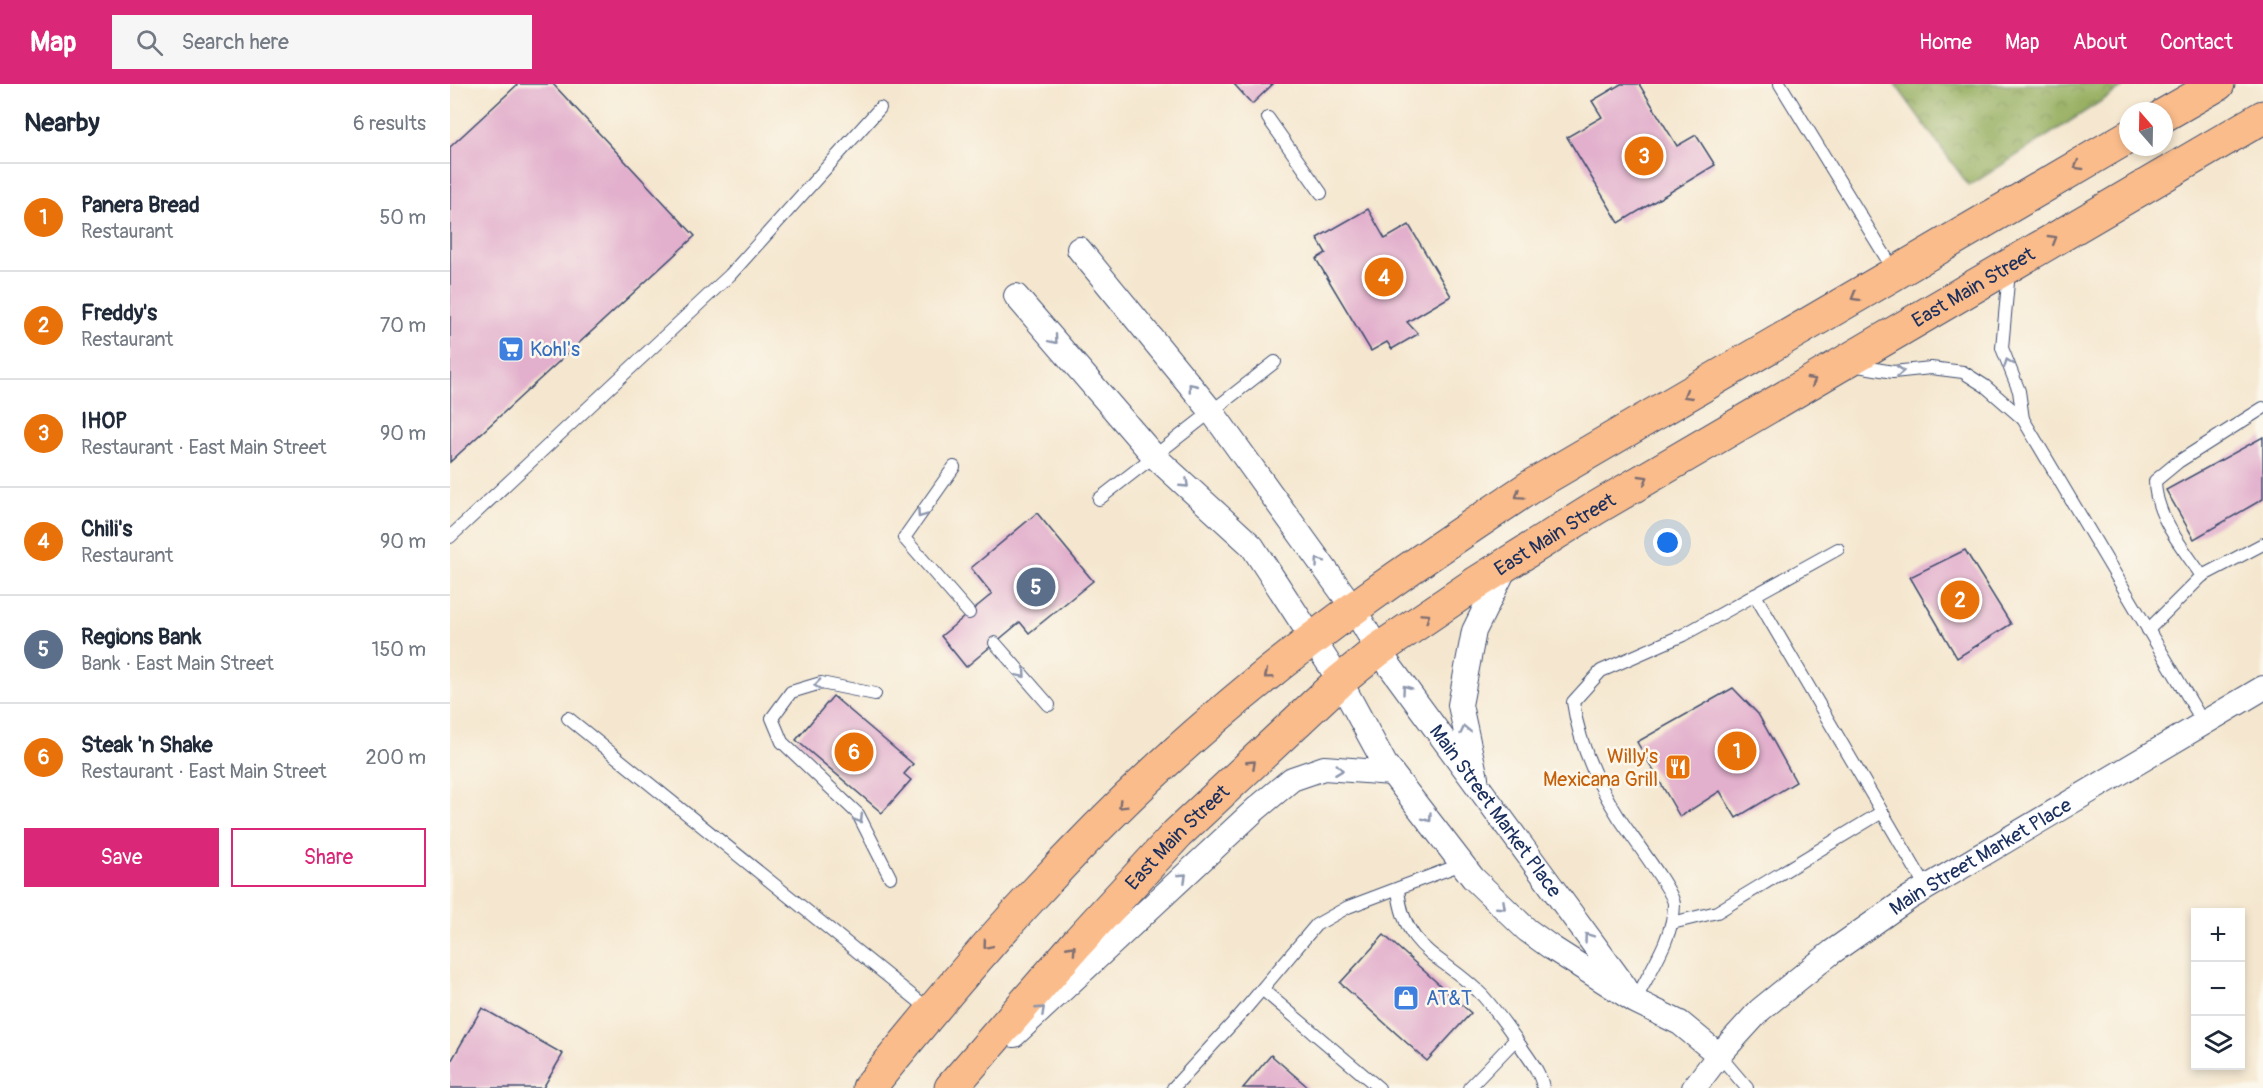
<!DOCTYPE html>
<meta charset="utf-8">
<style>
body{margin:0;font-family:Pangolin,sans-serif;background:#f6f6f7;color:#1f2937}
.controls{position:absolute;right:18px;bottom:18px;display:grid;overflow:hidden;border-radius:0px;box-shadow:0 3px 9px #0003}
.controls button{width:54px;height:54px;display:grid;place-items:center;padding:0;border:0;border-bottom:2px solid #e0e1e3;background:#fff;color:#1f2937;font:30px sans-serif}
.compass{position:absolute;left:1669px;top:18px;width:54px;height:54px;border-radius:50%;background:#fff;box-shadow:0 3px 9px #0003;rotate:340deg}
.you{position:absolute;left:1218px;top:459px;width:21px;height:21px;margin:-15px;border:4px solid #fff;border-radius:50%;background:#1a73e8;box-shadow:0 0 0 9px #1a73e833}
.badge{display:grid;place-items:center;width:39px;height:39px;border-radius:50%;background:#db2777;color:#fff;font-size:20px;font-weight:700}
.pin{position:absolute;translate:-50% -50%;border:3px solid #fff;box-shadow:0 2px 6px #0006}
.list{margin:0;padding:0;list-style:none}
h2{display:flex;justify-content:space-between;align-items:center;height:78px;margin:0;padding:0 24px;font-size:26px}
h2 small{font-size:20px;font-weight:400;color:#747a83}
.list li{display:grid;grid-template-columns:39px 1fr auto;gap:18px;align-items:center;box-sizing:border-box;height:108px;padding:0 24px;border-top:2px solid #e0e1e3}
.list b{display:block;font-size:22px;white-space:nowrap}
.list p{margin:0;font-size:20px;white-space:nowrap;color:#747a83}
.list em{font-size:20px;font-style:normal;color:#747a83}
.actions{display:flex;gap:12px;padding:18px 24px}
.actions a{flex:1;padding:14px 0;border:2px solid #db2777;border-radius:0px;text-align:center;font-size:21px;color:#db2777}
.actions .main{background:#db2777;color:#fff}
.icon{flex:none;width:33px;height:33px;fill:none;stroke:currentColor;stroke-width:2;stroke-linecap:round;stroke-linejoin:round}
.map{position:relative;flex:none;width:1813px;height:1004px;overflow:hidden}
header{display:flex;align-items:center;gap:36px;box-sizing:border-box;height:84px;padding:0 30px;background:#db2777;color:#fff}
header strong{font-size:28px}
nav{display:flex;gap:33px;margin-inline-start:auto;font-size:21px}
.search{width:420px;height:54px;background:#f6f6f7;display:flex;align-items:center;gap:15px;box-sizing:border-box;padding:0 21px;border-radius:0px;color:#747a83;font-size:22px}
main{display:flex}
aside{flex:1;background:#fff}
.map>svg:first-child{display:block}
</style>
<header>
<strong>Map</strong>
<div class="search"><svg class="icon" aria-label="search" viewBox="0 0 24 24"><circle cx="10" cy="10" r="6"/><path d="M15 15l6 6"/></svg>Search here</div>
<nav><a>Home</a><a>Map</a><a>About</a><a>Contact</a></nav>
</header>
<main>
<aside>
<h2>Nearby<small>6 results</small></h2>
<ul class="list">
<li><span class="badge" style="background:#e8710a">1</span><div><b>Panera Bread</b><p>Restaurant</p></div><em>50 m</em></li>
<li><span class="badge" style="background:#e8710a">2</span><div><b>Freddy's</b><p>Restaurant</p></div><em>70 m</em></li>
<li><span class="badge" style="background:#e8710a">3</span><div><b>IHOP</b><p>Restaurant · East Main Street</p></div><em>90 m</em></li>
<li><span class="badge" style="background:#e8710a">4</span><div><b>Chili's</b><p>Restaurant</p></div><em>90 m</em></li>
<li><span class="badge" style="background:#5c6f8a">5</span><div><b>Regions Bank</b><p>Bank · East Main Street</p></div><em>150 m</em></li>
<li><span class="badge" style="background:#e8710a">6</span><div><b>Steak 'n Shake</b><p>Restaurant · East Main Street</p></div><em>200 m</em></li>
</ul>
<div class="actions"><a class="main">Save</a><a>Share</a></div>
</aside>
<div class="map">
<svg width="1813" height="1004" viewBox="0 0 1813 1004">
<defs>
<pattern id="forest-crowns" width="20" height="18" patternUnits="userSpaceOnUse" patternTransform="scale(1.5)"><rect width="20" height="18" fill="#96af60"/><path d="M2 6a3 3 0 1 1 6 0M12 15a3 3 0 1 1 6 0" fill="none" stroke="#7a8f52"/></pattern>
</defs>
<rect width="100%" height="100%" fill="#fbf7ec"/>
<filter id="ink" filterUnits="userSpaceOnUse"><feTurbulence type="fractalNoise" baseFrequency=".0167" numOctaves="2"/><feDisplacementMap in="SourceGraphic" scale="12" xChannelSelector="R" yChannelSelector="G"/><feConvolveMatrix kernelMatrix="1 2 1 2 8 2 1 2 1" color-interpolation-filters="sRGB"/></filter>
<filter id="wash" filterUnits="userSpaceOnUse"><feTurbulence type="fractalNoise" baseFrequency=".008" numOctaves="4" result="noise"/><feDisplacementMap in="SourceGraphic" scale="24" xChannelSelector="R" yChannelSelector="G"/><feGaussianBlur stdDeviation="1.35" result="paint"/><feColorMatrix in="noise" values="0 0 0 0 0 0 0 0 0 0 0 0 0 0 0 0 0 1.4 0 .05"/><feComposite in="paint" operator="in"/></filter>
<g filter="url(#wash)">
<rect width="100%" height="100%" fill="#f5e7cf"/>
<polygon fill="url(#forest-crowns)" stroke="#586f5f" stroke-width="1.5" points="1445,0 1678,0 1519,102"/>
<g id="blocks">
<g fill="#e2afcc">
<polygon points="68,0 103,0 245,152 0,378 0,63"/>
<polygon points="784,0 823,0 802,20"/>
<polygon points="1171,0 1189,0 1227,62 1246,51 1265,81 1169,139 1117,53 1152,33 1142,17"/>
<polygon points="918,125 935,155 959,141 1001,212 957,238 968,250 942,265 937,258 921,267 866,175 876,169 867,154"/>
<polygon points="1813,353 1813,415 1744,455 1716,406"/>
<polygon points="587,429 643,497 579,549 570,538 516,583 491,552 542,510 521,484"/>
<polygon points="1515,466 1561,540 1507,574 1460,493"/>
<polygon points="1283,604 1308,630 1346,698 1286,734 1270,707 1230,733 1187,658"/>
<polygon points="383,612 463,680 454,690 461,696 432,729 346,656"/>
<polygon points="934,851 1021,929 977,977 890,899"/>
<polygon points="32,924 113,970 93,1004 0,1004 0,979"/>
<polygon points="821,971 859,1004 793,1004"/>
</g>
</g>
</g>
<g filter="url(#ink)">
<use href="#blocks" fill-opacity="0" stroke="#3c4b6f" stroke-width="1.5"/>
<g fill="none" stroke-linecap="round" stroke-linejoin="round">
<g stroke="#3c4b6f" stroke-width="14">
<g id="service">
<polyline points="1330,0 1445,188"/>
<polyline points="818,34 871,109"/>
<polyline points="1559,187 1552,264 1569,307 1573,335"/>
<polyline points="1402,281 1443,288 1481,284 1513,288 1535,302 1573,335 1753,638"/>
<polyline points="504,383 454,454 519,529"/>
<polyline points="649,415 825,278"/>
<polyline points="0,453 280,191 430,24"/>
<polyline points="1752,492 1813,460"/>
<polyline points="1305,511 1476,803"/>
<path d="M1698,546L1752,492C1733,464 1705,432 1705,397L1728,378L1813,324"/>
<polyline points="545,559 599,621"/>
<polyline points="425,610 371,599 341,608 322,634 332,658 408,730 440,793"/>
<polyline points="118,634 481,927"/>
<path d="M948,805C954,869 994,871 1033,912C1047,928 1060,946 1072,964C1080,976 1091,989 1093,1004"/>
<polyline points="1222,839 1267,828 1432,728"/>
<polyline points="813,906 929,1004"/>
<path d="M1185,917C1199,888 1224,853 1224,820C1223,806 1178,748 1168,732C1145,696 1129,659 1123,618L1151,587L1233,551L1388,465"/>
<polyline points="1269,971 1297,1004"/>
<polyline points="723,1004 791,930 866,841 898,823 1012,780"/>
<polyline points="1019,1004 1066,955"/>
</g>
</g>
<g stroke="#3c4b6f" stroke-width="26">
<g id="minor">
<path id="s1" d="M629,165L762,328L904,525L928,566L1175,903"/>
<polyline points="566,212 704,372 802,462 890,597 935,680 1023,794 1077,846 1102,864 1185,917 1230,939 1269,971 1244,1004"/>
<polyline points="1026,694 1010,621 1024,547 1057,480"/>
<polyline points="564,951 806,725 842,695 874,684 942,689"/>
<path id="s2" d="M1269,971L1310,926L1382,868L1459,814L1813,604"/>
</g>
</g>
<g stroke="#3c4b6f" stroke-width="35">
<g id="primary">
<polyline points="1714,31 1768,0"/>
<path d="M419,1004C525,872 636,744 765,634C864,548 973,474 1083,401L1678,53"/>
<path id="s3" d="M501,1004L628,858L727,750L890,597L928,566L1028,498L1146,424L1813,33"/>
</g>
</g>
<use href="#service" stroke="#fff" stroke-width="12"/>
<use href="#minor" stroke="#fff" stroke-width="24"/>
<use href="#primary" stroke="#fabc8b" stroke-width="33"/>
</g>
<defs><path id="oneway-chevron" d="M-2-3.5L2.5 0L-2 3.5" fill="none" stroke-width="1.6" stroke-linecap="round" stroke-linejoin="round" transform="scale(1.5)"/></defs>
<g stroke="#7f6e72">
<use href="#oneway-chevron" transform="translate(1628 82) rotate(149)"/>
<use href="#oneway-chevron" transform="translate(1603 155) rotate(-31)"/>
<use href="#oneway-chevron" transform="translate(1405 213) rotate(150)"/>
<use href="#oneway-chevron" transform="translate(1362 297) rotate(-31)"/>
<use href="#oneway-chevron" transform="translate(1237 311) rotate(150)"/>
<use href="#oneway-chevron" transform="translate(1194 395) rotate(-30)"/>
<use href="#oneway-chevron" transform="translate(1069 411) rotate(146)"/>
<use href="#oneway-chevron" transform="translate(976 533) rotate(-34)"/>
<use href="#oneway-chevron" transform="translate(818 591) rotate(141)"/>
<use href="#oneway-chevron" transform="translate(802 680) rotate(-43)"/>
<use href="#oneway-chevron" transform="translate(672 721) rotate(135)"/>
<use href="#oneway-chevron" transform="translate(537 861) rotate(130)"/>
<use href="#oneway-chevron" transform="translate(622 865) rotate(-48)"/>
</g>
<g stroke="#8d97ae">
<use href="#oneway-chevron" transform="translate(604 256) rotate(49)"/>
<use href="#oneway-chevron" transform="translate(1558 279) rotate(-111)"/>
<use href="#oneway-chevron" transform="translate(1450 287) rotate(-3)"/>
<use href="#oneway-chevron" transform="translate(742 303) rotate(-129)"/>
<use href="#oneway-chevron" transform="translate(735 400) rotate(43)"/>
<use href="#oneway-chevron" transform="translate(471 430) rotate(125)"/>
<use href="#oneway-chevron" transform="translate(869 478) rotate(-126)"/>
<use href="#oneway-chevron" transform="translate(572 590) rotate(49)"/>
<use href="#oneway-chevron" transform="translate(368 601) rotate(172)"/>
<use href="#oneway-chevron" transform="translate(956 605) rotate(-126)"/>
<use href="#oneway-chevron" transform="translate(1015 646) rotate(-102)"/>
<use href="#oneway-chevron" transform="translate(889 686) rotate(7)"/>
<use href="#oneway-chevron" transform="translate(978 734) rotate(54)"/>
<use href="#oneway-chevron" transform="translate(409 735) rotate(58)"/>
<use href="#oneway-chevron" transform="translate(733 793) rotate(-43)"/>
<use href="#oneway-chevron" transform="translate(1052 822) rotate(43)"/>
<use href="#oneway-chevron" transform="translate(1138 853) rotate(-126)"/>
<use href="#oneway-chevron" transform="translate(591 926) rotate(-43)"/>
</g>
</g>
<defs>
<g id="supermarket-square" transform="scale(1.35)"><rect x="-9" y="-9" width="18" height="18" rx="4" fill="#3f7fe0" stroke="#fbf7ec"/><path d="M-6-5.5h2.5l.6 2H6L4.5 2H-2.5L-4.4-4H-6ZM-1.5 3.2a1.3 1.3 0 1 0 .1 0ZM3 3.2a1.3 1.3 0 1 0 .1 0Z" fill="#fff"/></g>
<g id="restaurant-square" transform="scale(1.35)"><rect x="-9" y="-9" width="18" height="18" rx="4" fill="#e8710a" stroke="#fbf7ec"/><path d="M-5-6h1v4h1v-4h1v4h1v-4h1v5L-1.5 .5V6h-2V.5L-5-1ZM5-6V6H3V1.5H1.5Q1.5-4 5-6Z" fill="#fff"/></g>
<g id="shop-square" transform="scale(1.35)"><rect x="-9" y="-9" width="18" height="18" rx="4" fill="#3f7fe0" stroke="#fbf7ec"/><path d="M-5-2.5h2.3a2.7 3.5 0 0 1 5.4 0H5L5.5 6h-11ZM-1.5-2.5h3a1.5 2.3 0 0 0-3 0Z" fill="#fff"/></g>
</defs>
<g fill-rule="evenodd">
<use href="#supermarket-square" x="61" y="265"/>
<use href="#restaurant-square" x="1228" y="683"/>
<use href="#shop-square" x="956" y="914"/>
</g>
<g text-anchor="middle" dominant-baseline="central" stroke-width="5" stroke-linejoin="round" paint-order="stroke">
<g font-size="20" fill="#1b2f5e" stroke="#fbf7ec">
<text stroke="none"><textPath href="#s3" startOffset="1310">East Main Street</textPath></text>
<text stroke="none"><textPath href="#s3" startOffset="824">East Main Street</textPath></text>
<text stroke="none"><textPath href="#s1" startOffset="700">Main Street Market Place</textPath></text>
<text stroke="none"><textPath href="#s3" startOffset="338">East Main Street</textPath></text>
<text stroke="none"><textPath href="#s2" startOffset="330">Main Street Market Place</textPath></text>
</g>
<g font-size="20" fill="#366cbe" stroke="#fbf7ec" text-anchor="start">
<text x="80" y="265">Kohl's</text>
<text x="976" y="914">AT&amp;T</text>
</g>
<g font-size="20" fill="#c56008" stroke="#fbf7ec" text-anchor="end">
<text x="1208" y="672">Willy's<tspan x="1208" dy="23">Mexicana Grill</tspan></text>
</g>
</g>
</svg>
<div class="controls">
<button>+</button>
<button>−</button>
<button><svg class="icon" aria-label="layers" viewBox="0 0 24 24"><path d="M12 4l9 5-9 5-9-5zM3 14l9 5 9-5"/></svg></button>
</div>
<svg class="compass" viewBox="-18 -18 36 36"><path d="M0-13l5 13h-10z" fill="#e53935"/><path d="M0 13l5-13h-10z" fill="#747a83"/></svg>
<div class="you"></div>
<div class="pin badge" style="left:1287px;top:667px;background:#e8710a">1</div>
<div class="pin badge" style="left:1510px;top:516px;background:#e8710a">2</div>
<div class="pin badge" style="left:1194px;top:72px;background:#e8710a">3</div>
<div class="pin badge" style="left:934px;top:193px;background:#e8710a">4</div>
<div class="pin badge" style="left:586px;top:503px;background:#5c6f8a">5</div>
<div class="pin badge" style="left:404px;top:668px;background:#e8710a">6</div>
</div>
</main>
